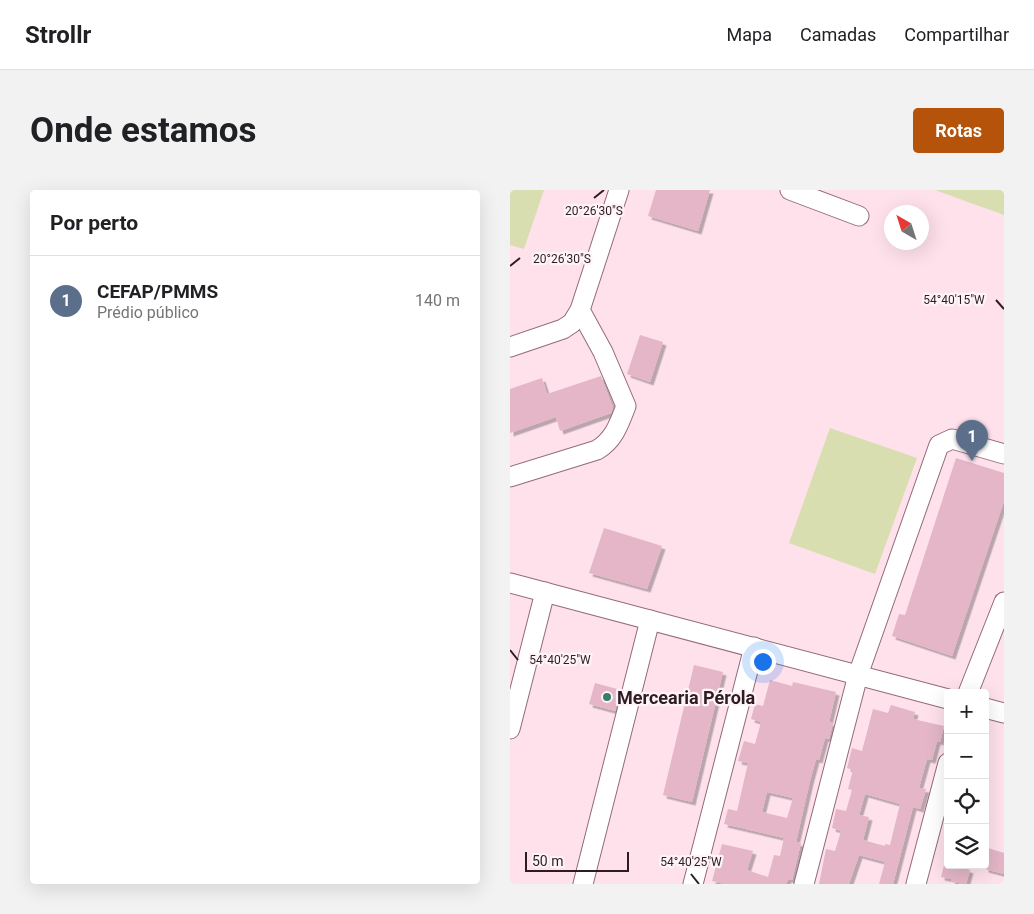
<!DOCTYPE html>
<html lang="pt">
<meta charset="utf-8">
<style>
body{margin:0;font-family:Roboto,sans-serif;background:#f2f2f2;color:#202124}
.controls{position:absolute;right:15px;bottom:15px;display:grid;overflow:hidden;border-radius:5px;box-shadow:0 5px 20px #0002}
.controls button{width:45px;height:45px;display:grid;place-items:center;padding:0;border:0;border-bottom:1px solid #e0e0e0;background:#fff;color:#202124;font:25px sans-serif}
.compass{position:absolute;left:374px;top:15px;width:45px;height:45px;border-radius:50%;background:#fff;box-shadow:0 5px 20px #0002;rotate:321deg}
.scale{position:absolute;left:15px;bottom:12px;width:104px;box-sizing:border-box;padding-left:5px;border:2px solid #2d1d23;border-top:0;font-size:14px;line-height:18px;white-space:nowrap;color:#2d1d23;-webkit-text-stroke:4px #fef4f7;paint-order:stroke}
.you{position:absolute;left:252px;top:471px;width:18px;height:18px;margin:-12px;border:4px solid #fff;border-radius:50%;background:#1a73e8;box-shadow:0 0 0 8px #1a73e833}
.badge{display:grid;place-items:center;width:32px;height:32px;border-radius:50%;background:#b45309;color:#fff;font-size:16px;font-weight:700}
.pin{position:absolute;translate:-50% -41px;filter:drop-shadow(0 1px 2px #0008)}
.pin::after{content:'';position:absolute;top:26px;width:18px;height:15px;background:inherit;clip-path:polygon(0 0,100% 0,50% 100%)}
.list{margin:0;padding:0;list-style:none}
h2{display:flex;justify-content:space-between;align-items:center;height:65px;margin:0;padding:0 20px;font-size:21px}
h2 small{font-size:16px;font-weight:400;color:#757577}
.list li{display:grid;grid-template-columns:32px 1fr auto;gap:15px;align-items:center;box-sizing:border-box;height:90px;padding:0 20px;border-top:1px solid #e0e0e0}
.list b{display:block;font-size:19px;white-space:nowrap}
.list p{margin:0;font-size:16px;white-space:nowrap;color:#757577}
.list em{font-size:16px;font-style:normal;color:#757577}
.icon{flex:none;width:28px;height:28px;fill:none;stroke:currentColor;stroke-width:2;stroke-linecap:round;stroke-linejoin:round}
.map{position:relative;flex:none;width:494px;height:694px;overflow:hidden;border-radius:5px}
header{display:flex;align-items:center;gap:30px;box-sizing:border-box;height:70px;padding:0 25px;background:#fff;border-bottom:1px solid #e0e0e0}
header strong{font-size:24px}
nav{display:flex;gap:28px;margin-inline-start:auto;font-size:18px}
.intro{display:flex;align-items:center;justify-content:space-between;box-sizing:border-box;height:120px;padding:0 30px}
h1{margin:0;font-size:35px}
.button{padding:12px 22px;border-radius:5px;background:#b45309;color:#fff;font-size:18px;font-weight:700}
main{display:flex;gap:30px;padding:0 30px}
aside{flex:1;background:#fff;border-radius:5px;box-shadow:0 5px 20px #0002}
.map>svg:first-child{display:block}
</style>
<header>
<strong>Strollr</strong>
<nav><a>Mapa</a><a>Camadas</a><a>Compartilhar</a></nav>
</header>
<div class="intro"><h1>Onde estamos</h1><a class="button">Rotas</a></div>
<main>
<aside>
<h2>Por perto<small></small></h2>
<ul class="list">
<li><span class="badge" style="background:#5c6f8a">1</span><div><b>CEFAP/PMMS</b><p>Prédio público</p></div><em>140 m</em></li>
</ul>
</aside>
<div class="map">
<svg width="494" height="694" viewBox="0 0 494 694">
<defs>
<filter id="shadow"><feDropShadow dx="3.5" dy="3.5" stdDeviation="0" flood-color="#0004"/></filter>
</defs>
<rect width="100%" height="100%" fill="#fee1eb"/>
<g fill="#d8deaf">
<polygon points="0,0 34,0 14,59 0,55"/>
<polygon points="425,0 494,0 494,25"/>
<polygon points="320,238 407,268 365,384 279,353"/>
</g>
<g fill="#e4b6c7" fill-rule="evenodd" filter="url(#shadow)">
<polygon points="146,0 200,0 188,41 138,26"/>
<polygon points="130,145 153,152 140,192 117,184"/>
<polygon points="91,186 103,218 101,223 50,241 46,227 0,243 0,199 32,188 37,204"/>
<polygon points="446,268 494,283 494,311 442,466 382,446 389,424 395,425"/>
<polygon points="94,338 152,356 137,399 79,383"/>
<polygon points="184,475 213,482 182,612 153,605"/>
<path d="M260,490L282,496L283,492L326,502L319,532L323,533L319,549L315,548L309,570L306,569L300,591L286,652L291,653L282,690L278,689L276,694H215L202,691L212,654L243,661L237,680L258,687L264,665L270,666L274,648L214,634L218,619L227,621L238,573L228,571L234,551L245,554L251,532L241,529L245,514L253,516ZM257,602L283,608L277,628L252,622Z"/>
<polygon points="85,493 111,500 105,521 79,514"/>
<path d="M381,515L405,522L403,529L434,536L430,552L427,551L422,570L417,569L409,598L416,599L410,619L403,617L383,694H369L375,672L349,665L339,694H309L316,659L325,661L331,641L322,638L326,619L336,621L342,600L338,599L343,580L337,578L342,558L352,561L363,519L378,523ZM355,604L390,614L380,655L375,654V656L353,650L359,627L349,625Z"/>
<polygon points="475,657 494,663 494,684 475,679"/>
<polygon points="434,675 447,675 460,680 456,694 441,692 442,689 431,687"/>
</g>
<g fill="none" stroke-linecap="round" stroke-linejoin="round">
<g stroke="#936a7a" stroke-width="21">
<g id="minor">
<polyline points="280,0 349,26"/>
<polyline points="0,157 53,139 62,133 70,120 109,0"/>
<path d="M0,287L87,260C104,250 109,234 116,216L93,162L70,120"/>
<polyline points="0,393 438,509"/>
<polyline points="458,503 494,412"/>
<polyline points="475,518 494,523"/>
<polyline points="0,539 35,402"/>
<polyline points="73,694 140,430"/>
<polyline points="183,694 244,457"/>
<polyline points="294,694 348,485 429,255 442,249 494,264"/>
<polyline points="406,694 438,573"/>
</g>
</g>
<use href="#minor" stroke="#fff" stroke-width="19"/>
</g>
<path fill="none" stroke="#2d1d23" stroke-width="2" d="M84,8L94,0M0,76L10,68M486,110L494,119M0,460L8,470M181,684L189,694"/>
<circle fill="#3b7b6a" stroke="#fef4f7" stroke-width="2" cx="97" cy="507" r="5"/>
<g text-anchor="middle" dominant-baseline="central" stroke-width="4.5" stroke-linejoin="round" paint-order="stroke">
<g font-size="18" font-weight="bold" fill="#2d1d23" stroke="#fef4f7" text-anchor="start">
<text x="107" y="507">Mercearia Pérola</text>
</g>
</g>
<g font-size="12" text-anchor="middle" fill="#2d1d23" stroke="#fef4f7" stroke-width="4.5" stroke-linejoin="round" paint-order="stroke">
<text x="84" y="25">20°26'30"S</text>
<text x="52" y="73">20°26'30"S</text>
<text x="444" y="114">54°40'15"W</text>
<text x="50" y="474">54°40'25"W</text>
<text x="181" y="676">54°40'25"W</text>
</g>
</svg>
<div class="controls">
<button>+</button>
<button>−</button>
<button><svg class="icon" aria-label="locate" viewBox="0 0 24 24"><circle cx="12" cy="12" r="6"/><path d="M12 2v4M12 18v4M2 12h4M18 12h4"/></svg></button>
<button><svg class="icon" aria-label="layers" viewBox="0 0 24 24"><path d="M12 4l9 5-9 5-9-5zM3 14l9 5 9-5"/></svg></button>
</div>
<svg class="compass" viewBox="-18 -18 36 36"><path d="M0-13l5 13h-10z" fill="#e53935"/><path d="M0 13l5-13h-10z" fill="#757577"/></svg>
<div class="scale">50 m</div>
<div class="you"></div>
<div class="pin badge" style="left:462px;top:271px;background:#5c6f8a">1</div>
</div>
</main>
